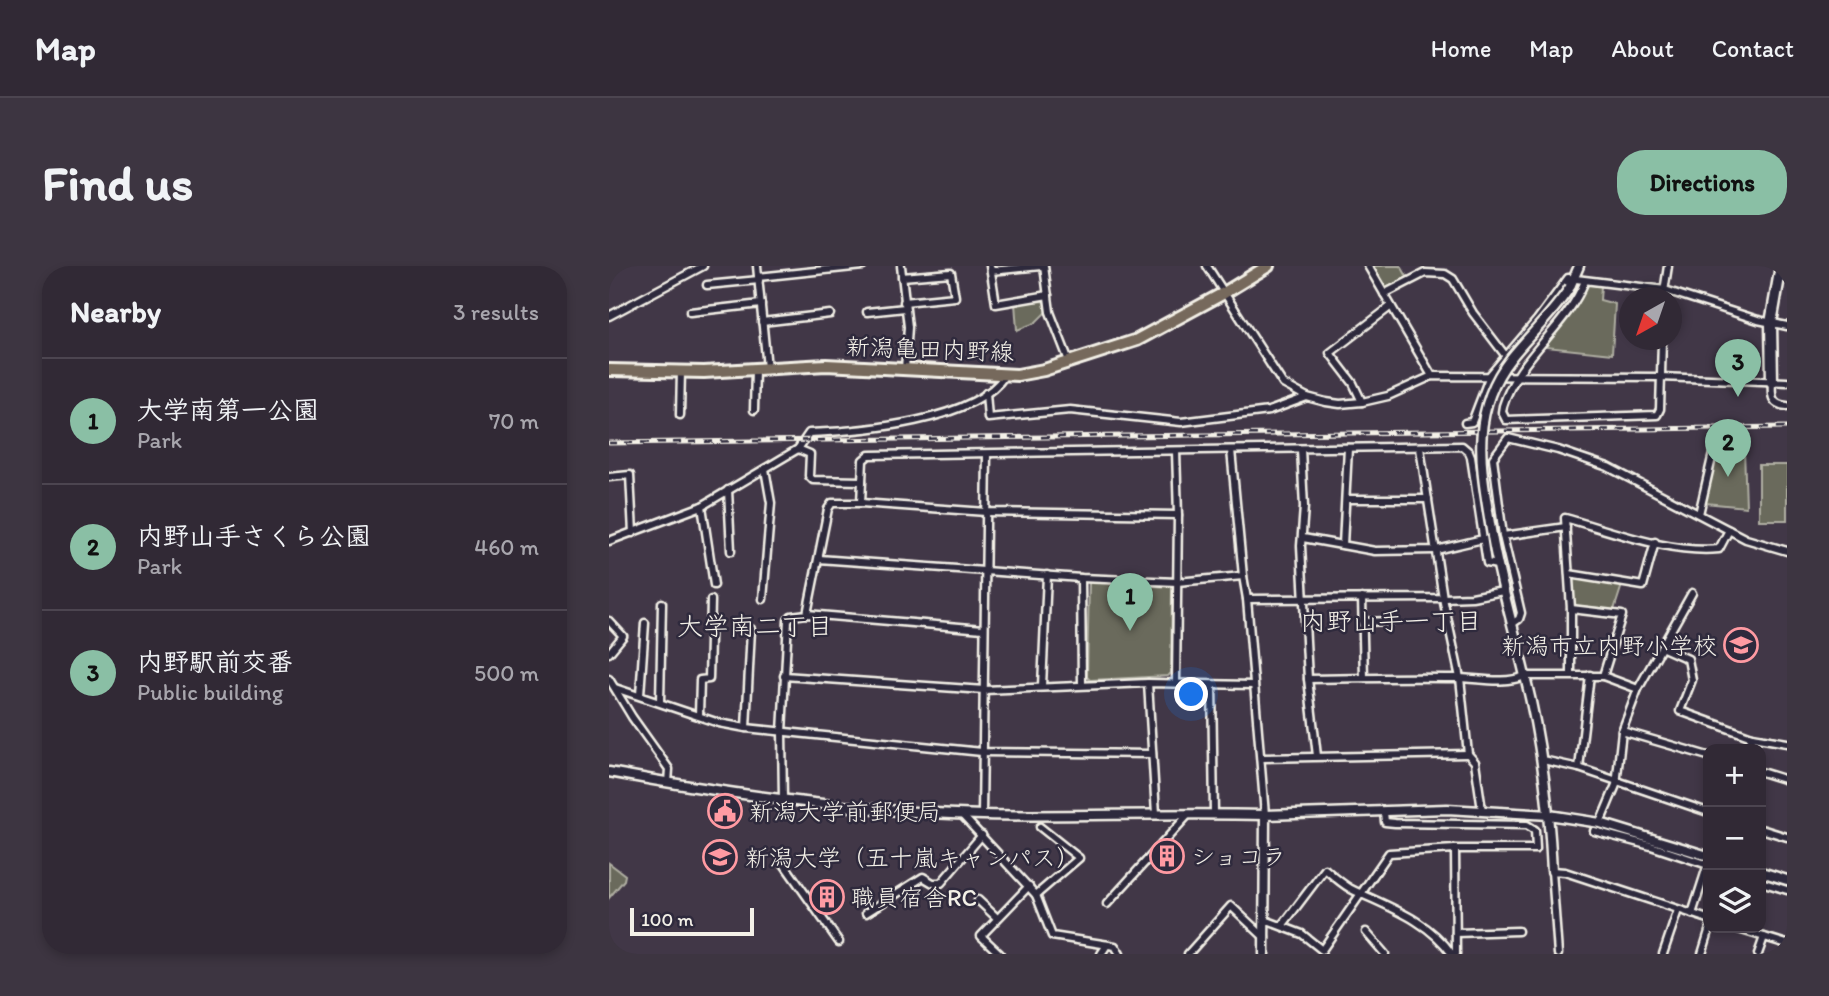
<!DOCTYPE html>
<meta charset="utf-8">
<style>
body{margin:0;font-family:Itim,"Klee One",sans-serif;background:#3d3541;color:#f1f3f6}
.controls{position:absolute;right:21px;bottom:21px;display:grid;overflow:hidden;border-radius:14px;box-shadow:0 4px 10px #0003}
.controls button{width:63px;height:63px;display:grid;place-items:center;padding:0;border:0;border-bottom:2px solid #4c4550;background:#312935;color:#f1f3f6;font:35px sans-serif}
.compass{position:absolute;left:1010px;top:21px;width:63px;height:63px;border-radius:50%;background:#312935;box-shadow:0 4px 10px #0003;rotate:220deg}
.scale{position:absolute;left:21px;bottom:18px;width:124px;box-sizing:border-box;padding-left:7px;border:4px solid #f4f1e8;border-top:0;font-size:19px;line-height:24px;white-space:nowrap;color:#f4f1e8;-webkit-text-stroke:5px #2f2a3d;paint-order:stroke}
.you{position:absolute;left:583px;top:429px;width:24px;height:24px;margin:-18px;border:5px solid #fff;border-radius:50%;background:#1a73e8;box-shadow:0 0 0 10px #1a73e833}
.badge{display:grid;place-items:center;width:46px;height:46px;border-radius:50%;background:#8abfa5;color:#111;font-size:23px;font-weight:700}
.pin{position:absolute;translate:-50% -58px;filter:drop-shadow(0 2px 4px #0008)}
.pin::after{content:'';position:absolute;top:37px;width:24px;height:21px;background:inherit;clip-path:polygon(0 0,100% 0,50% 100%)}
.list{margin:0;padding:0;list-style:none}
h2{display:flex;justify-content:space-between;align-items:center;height:91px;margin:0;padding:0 28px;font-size:30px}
h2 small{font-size:23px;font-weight:400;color:#a8a6ad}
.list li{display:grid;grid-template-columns:46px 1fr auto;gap:21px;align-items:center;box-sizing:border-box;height:126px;padding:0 28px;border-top:2px solid #4c4550}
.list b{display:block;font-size:26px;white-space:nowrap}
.list p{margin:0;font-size:23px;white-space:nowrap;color:#a8a6ad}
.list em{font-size:23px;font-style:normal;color:#a8a6ad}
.icon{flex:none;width:38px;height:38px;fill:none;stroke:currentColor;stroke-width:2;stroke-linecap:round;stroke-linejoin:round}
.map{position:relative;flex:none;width:1178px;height:688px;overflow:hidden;border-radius:28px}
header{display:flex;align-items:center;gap:42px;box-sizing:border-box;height:98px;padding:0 35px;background:#312935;border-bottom:2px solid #4c4550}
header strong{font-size:33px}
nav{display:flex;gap:38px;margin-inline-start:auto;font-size:24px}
.intro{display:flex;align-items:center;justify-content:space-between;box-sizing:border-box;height:168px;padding:0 42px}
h1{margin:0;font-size:49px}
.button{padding:18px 32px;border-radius:28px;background:#8abfa5;color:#111;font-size:24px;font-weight:700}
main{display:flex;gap:42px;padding:0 42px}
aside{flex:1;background:#312935;border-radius:28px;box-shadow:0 4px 10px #0003}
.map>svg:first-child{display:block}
</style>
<header>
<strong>Map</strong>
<nav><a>Home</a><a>Map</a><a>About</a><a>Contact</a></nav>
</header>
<div class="intro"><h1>Find us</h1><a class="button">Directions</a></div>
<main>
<aside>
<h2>Nearby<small>3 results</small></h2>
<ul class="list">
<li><span class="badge">1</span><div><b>大学南第一公園</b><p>Park</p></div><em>70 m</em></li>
<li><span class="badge">2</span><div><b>内野山手さくら公園</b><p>Park</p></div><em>460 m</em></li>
<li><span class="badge">3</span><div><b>内野駅前交番</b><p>Public building</p></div><em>500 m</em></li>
</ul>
</aside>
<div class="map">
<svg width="1178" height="688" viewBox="0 0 1178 688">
<rect width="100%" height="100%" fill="#413747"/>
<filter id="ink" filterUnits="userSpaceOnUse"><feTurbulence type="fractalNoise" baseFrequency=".0143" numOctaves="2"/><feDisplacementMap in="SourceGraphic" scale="14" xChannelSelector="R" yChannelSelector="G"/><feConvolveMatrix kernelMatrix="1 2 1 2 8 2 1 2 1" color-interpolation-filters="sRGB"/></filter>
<g filter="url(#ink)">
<g fill="#6a6b5c" stroke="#afaea2" stroke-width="2">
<polygon points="760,0 792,0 800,14 775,27"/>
<polygon points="978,18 992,20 991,34 1006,38 1003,88 937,81"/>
<polygon points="435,35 437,46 426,57 408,64 406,37"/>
<polygon points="1135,183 1137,241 1096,237 1107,185"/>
<rect x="1150" y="199" width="28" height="55"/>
<polygon points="963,312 1013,319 1005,344 964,339"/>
<polygon points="480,316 563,321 562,407 559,410 481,414 478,411"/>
<polygon points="0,597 16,609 15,614 0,632"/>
</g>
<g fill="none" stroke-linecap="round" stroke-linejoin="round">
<g stroke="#f4f1e8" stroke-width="11">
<g id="minor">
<polyline points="148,0 158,102"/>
<polyline points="292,0 299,61 296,103"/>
<polyline points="381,0 387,38 439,29"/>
<polyline points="435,0 441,46 460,95"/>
<polyline points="598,0 674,118 698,131 717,136 731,138 753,136 779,130 823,110 1051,111 1178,116"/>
<polyline points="759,0 823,110"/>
<polyline points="382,5 432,0"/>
<polyline points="149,11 254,0"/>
<polyline points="293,11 342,7 346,31 295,36"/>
<path d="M976,15C956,64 910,89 894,140L893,146L897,154L1048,149L1051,143L1053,74"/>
<polyline points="98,19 150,14"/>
<polyline points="775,28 816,7 836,8 844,13 864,47 896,89"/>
<polyline points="1054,32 1059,0"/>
<polyline points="81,46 152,38"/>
<polyline points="258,46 296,42"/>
<polyline points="0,50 94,0"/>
<polyline points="153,56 221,48"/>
<path d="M1163,116C1162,129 1162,139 1178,140"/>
<polyline points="377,127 379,152 461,144 572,156 660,145 698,131"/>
<polyline points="753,136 744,117 721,87 781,41"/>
<polyline points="145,144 146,103"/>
<polyline points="71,149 72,105"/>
<polyline points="856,157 863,156 881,109 928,54 959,12 1056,24 1149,54 1178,60"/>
<polyline points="811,182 834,332 851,412 859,488 866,496 873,544"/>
<polyline points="189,183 201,188 200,210 204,214 253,215"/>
<polyline points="692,183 695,241 692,280 699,413 708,490"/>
<polyline points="622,184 634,310 638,333 656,549"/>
<polyline points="0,211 21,209 24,267"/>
<polyline points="119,224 122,285"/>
<polyline points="737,233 819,233"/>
<polyline points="252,237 377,246 569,249"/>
<polyline points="93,240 105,319"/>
<polyline points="1090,248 1105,183"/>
<polyline points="894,270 957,261"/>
<polyline points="694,272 766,285 827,284 874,273"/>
<path d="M0,275L93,240L189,183L200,167C252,165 366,156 396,109"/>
<polyline points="734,279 739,182"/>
<polyline points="210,293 472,312 568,316 634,310"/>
<polyline points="960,308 1034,320 1046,276"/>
<polyline points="472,312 473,419"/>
<polyline points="753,332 755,412"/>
<polyline points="154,333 162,237 156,203"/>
<polyline points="638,333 834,332 863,331 894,325"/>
<polyline points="962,343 1013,349 994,410"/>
<polyline points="198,348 219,243 223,237 252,237 254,194 260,189 853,180 860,186 862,191 878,297 888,299"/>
<polyline points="0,355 14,370 0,387"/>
<polyline points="753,356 782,355"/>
<polyline points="903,358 910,353 912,347 894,270 884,192 899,172 949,184 999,201 1137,273 1178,285"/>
<polyline points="1052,381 1079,393 1083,414 1071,445 1143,471"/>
<path d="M962,409V343L956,252C1003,265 1062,288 1110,283L1120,264"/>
<polyline points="175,410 375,424 539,417 644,419"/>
<polyline points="0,413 23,451 60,503 59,517"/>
<path d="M699,413C748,412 797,411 846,412C870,412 893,419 916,410H994L1029,423"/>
<polyline points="539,417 547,548"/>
<polyline points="567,417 569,249 567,185"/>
<polyline points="603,419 605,547"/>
<polyline points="433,420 438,309"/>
<polyline points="6,422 110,457 137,462 373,486 543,488"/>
<polyline points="31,429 36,357"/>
<polyline points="51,436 53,337"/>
<polyline points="90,449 91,414 100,413 102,334"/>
<polyline points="137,462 142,363"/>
<polyline points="1013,465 1099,490"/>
<polyline points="1138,483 1143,471 1178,477"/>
<polyline points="652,492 859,488"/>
<polyline points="934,494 970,502 1099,546"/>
<polyline points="970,502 981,409"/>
<polyline points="1152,506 1178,514"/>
<polyline points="174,534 173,466 179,354 182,350 198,348 374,363"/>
<polyline points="352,548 427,629 443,670 506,680 511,688"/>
<polyline points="373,549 378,188"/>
<polyline points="991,557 1007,519 1013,465 1029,423 1083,327"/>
<polyline points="1152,563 1178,571"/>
<polyline points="985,565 1042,580 1099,599"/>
<polyline points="846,583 847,688"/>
<polyline points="175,598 230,676"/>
<polyline points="1152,616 1178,624"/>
<polyline points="427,629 470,592 431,561"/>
<polyline points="369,634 388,652"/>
<polyline points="498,638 580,548"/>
<polyline points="257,647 314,611 324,617 332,617 373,569"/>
<polyline points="1083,648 1099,598"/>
<polyline points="656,654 693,668 713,684 780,587 846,583 927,583 926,564 918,559 786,557 776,556 775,546"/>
<path d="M673,660L716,603C724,610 733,618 742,623C779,641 818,653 843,688"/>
<polyline points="1126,662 1178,678"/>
<polyline points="757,666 776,688"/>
<polyline points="847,667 909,665"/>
<polyline points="391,688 372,670 420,620"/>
<polyline points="492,688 498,679"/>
<polyline points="579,688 622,640 656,672"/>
<polyline points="949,688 943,605 956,606 1099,653"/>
<polyline points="1054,688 1069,644"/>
<polyline points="1093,688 1101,662"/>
<polyline points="1149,688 1155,671"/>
</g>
</g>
<g stroke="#f4f1e8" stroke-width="13">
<g id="tertiary">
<polyline points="961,21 970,0"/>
<path d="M883,270C891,317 905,363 916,410C932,474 940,539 943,605"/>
<path d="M0,506C123,529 249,546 374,549C468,551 562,546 656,549"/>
<polyline points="1152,606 1178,614"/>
<polyline points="655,688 656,549 838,543 940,549 991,557 1099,590"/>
</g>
</g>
<g stroke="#f4f1e8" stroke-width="15">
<polyline id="secondary" points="1163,116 1162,57 1172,0"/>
</g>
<g stroke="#f4f1e8" stroke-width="16">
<polyline id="primary" points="0,104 95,106 217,99 408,109 435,104 528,74 615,27 659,0"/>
</g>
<use href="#minor" stroke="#2f2a3d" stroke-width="6"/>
<use href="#tertiary" stroke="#2f2a3d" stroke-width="8"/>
<use href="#secondary" stroke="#2f2a3d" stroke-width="10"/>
<use href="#primary" stroke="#76695c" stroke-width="10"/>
<g stroke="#f4f1e8" stroke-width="5">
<polyline id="rail" points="0,177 1178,161"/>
</g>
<use href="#rail" stroke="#2f2a3d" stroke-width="2.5" stroke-dasharray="8" stroke-linecap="butt"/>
<g stroke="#f4f1e8" stroke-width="13" stroke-linecap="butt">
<path id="tertiary-bridge" d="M883,270C873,206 858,148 902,92C921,68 944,48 961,21"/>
</g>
<use href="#tertiary-bridge" stroke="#2f2a3d" stroke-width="8"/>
</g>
</g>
<defs>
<g id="school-ring" transform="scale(1.75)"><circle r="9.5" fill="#2f2a3d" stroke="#ff9aa2" stroke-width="1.5"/><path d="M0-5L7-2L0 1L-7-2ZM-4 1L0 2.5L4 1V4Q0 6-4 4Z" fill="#ff9aa2"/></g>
<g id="civic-ring" transform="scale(1.75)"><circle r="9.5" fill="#2f2a3d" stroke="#ff9aa2" stroke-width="1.5"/><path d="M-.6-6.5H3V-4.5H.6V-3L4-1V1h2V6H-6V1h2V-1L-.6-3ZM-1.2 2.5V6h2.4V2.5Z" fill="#ff9aa2"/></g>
<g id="building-ring" transform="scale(1.75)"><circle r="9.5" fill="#2f2a3d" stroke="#ff9aa2" stroke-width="1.5"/><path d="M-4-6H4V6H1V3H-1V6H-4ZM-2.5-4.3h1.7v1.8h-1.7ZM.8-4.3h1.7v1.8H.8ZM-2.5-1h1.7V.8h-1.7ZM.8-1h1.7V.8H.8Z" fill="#ff9aa2"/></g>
<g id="university-ring" transform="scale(1.75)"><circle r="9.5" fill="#2f2a3d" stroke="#ff9aa2" stroke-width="1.5"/><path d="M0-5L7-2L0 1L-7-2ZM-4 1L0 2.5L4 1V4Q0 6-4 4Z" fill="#ff9aa2"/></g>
</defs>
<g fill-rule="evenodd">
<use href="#school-ring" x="1132" y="379"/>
<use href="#civic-ring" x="116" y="545"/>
<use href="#building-ring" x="558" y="590"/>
<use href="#university-ring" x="111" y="591"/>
<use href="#building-ring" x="218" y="631"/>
</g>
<g text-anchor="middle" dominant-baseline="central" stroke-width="5" stroke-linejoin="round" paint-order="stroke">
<g font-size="24" fill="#f4f1e8" stroke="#2f2a3d">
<text transform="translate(321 83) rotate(2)">新潟亀田内野線</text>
</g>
<g font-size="24" fill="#f4f1e8" stroke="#2f2a3d" text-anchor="start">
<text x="1108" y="379" text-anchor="end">新潟市立内野小学校</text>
<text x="140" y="545">新潟大学前郵便局</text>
<text x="582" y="590">ショコラ</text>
<text x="136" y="591">新潟大学（五十嵐キャンパス）</text>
<text x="242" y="631">職員宿舎RC</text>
</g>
<g font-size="26" fill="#f4f1e8" stroke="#2f2a3d">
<text x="782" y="355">内野山手一丁目</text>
<text x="146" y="360">大学南二丁目</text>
</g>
</g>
</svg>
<div class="controls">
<button>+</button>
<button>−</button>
<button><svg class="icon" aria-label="layers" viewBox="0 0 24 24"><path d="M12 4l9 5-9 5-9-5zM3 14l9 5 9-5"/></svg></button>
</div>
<svg class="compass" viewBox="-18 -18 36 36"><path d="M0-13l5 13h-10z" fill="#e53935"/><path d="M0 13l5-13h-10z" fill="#a8a6ad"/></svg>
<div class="scale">100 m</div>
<div class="you"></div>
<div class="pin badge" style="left:521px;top:365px">1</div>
<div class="pin badge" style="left:1119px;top:211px">2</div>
<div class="pin badge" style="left:1129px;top:131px">3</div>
</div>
</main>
